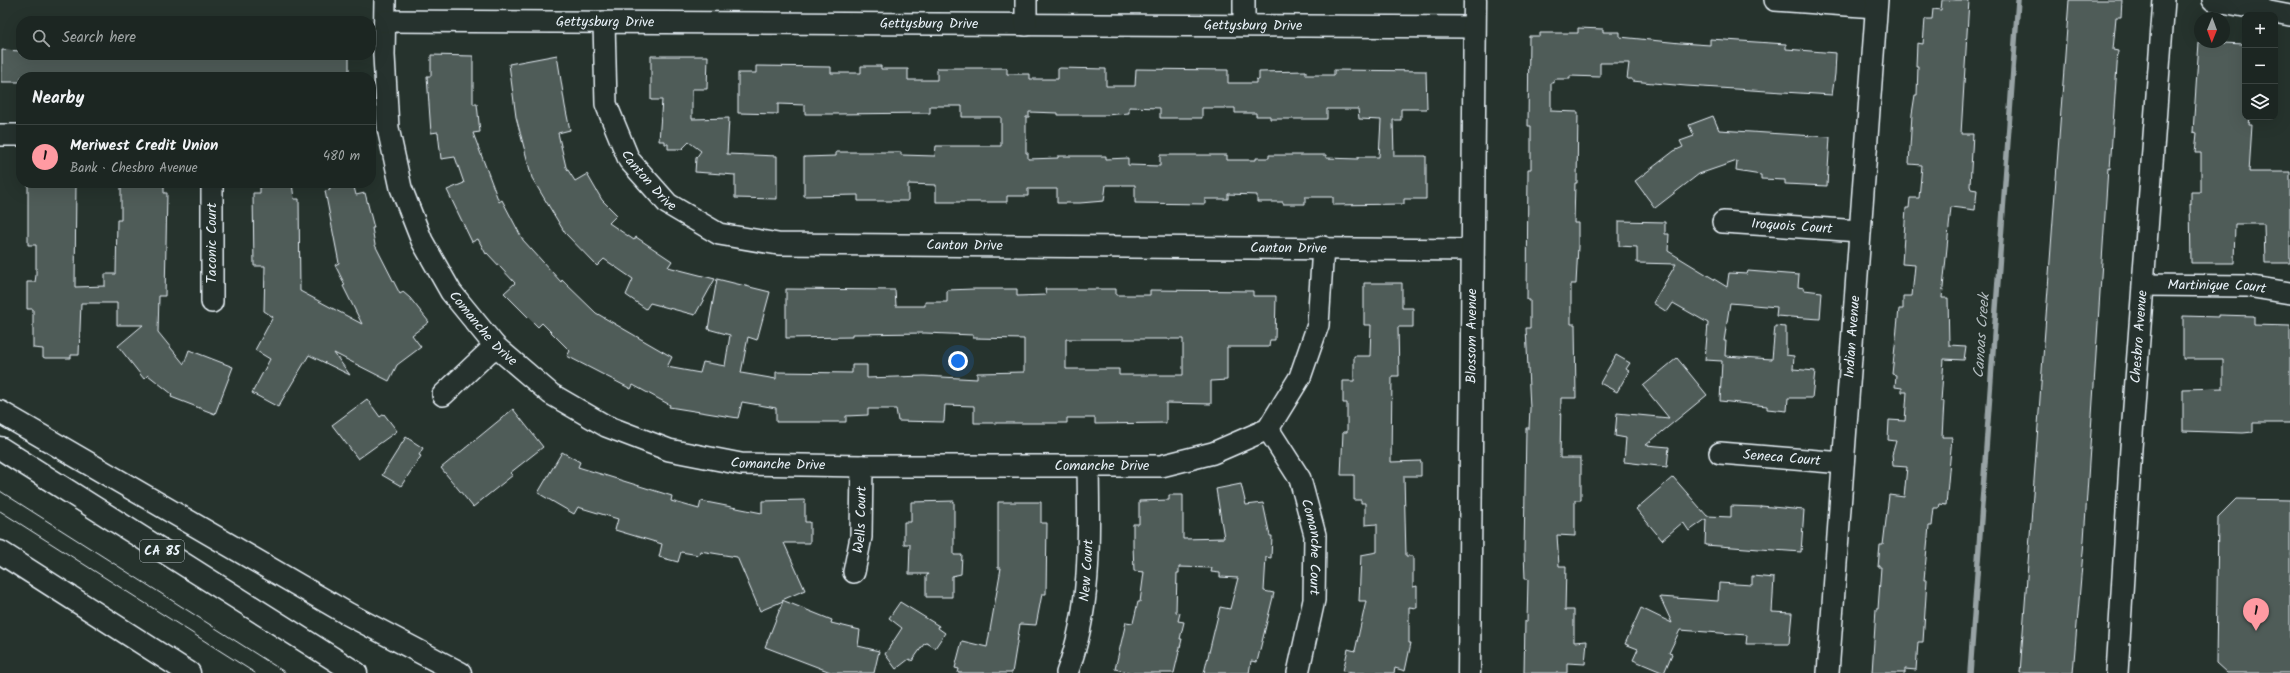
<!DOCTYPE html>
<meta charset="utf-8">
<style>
body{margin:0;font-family:Kalam,sans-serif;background:#252e2a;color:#f1f3f6}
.controls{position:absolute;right:12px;top:12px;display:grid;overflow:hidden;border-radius:8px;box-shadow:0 4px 16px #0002}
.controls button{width:36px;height:36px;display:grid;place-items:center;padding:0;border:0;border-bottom:1px solid #3a4340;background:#1c2622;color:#f1f3f6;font:20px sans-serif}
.compass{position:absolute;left:2194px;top:12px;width:36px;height:36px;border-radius:50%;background:#1c2622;box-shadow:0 4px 16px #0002;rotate:181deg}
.you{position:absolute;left:958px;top:361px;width:14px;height:14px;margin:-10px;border:3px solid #fff;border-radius:50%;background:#1a73e8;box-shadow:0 0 0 6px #1a73e833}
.badge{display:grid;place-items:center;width:26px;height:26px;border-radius:50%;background:#ff9aa2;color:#111;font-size:13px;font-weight:700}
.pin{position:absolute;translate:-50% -33px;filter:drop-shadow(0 1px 2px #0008)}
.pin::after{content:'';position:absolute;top:21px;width:14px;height:12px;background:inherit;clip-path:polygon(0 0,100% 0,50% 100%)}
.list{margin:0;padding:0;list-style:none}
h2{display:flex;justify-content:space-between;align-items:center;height:52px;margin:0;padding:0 16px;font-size:17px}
h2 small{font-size:13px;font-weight:400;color:#a0a5a5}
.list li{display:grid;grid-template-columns:26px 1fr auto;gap:12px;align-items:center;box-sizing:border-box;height:64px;padding:0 16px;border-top:1px solid #3a4340}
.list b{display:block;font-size:15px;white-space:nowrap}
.list p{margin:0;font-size:13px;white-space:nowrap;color:#a0a5a5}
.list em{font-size:13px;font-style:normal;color:#a0a5a5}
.icon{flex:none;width:22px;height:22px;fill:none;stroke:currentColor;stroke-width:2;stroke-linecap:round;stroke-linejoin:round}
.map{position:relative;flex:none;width:2290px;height:673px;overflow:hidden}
.search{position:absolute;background:#1c2622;box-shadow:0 4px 16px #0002;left:16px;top:16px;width:360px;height:44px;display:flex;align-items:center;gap:10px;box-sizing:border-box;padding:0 14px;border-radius:16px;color:#a0a5a5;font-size:15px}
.panel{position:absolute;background:#1c2622;box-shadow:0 4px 16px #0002;left:16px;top:72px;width:360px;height:116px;border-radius:16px}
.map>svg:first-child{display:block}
</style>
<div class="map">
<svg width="2290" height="673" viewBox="0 0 2290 673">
<rect width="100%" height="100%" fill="#26332d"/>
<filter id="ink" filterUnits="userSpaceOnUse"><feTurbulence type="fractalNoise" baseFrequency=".025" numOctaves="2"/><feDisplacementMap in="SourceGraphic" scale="8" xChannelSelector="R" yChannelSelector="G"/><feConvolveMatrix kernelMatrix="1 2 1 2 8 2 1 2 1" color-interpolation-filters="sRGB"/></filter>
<g filter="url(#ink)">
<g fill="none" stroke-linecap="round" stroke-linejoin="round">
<polyline stroke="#98a3a5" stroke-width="5.5" points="1970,673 2018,0"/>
</g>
<g fill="#505c59" stroke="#e8f1f8" fill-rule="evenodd">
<polygon points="1942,0 1969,0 1961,134 1973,134 1970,186 1971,189 1977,190 1975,210 1951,207 1942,298 1948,298 1949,345 1966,346 1964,360 1944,359 1941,401 1944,401 1942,437 1952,437 1946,505 1940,504 1939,508 1934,508 1932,526 1929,526 1924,580 1927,580 1923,642 1918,642 1916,670 1905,669 1905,673 1872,673 1876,609 1878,609 1881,567 1878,567 1880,545 1883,545 1889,495 1904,497 1907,467 1893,466 1892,455 1896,441 1888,440 1889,420 1905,421 1907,392 1902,392 1902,388 1895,387 1896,375 1892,374 1899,309 1903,309 1903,296 1912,296 1915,265 1902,264 1906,208 1909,208 1910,198 1919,198 1922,165 1909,164 1912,114 1915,95 1917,95 1918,66 1916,66 1917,43 1923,44 1925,19 1932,19 1933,9 1941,10"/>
<polygon points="2069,0 2122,0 2121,17 2116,17 2113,50 2118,51 2110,169 2108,168 2084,540 2073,673 2020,673"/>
<polygon points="1578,28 1603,29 1603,32 1620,32 1620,37 1680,43 1710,45 1710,39 1786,44 1786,49 1836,53 1835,74 1832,95 1686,86 1632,81 1632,79 1627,79 1629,63 1600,63 1600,77 1570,76 1570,79 1554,79 1554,83 1551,82 1551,111 1578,112 1577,183 1575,183 1574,223 1578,223 1578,246 1576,284 1571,284 1571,324 1575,324 1576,398 1561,398 1560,458 1581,458 1581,500 1575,500 1575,536 1557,535 1559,566 1566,566 1565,610 1574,610 1574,642 1587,641 1585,664 1567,663 1567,673 1524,673 1525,621 1527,621 1528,579 1525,579 1524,552 1526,428 1529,428 1530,408 1526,328 1530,328 1530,300 1527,300 1528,169 1531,169 1531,126 1528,126 1529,36 1540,36 1540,33 1578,33"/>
<polygon points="2199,42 2245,44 2245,117 2250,117 2249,125 2252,125 2249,172 2290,172 2290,263 2265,263 2264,224 2235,224 2234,263 2191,263 2190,203 2191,204 2191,192 2201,192 2201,153 2195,153 2197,133 2193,132"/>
<polygon points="2,50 21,51 21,55 349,55 349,77 21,77 21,82 2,82"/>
<path d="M431,55L473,56V104H477L480,132L473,133L499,202L502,200L523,240L561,282L562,280L596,313L672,357L667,367L700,373L703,362L725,366L730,335L708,329L717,279L770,292L757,340L748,337L741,373L776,379V372L852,373V365H867V378L924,376L977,379V373L1024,372V339L973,338V335L925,333L852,334V337L786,338V289L895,290L896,306H925V302H947V290L974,289H1017V296L1046,295L1045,289H1116V295H1150V290L1253,291V296H1276L1275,340H1270L1269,347H1227V380L1211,381V404L1166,403V423L1095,424V418H1067V423H974V406L945,405L944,422L898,421L896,409H868V415L846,416V422H776V408L742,402L738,418L669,407L670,405L633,385L631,389L567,356L570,351L542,323L538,327L504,293L515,283L487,253L486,254L478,239L472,242L447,190L464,183L455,157L441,159L438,132L431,133L427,76H431ZM1066,339H1183V375H1119V369H1066Z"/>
<polygon points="557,55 565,106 570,130 558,133 566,167 575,181 587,174 602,200 617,215 609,223 634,240 636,237 672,261 668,267 715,279 695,315 650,303 646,309 626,295 633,279 604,259 597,266 565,233 532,178 516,117 509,64"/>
<polygon points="651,56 708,56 707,89 692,89 692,119 729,118 727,154 777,156 777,199 735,198 735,175 695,172 696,158 701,151 689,142 682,149 668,149 668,144 665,144 665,141 659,141 662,100 651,100"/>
<path d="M756,66L831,67V73H861V66H881V69H908V80H937V68H1007V74H1030V79H1058V69L1060,68L1106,69V86H1135L1136,69L1228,70V83H1256V79L1259,80V72L1306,71V75H1334V70L1426,71L1427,109H1401V120H1393L1394,156H1426V199H1404V204L1333,205V197H1305V204H1283V202H1257V195L1228,194V199H1205V204L1135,203V185H1106L1104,201L1080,203H1057V189H1028V196H1007V202H936V185L908,184V201H858V195L804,196V157L836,156V152H901V155L935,156L936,146H1001V117H962V106H930V113L836,114H805V105L778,104V114L738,113V73H756ZM1129,107L1160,108V118H1202V108H1235V113H1256V116H1270V119H1327V109H1358L1359,119L1381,120L1379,157H1358V159L1326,158V155H1269V158H1256V160H1227V155H1160V166L1128,165V158L1106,159V156H1058V158L1028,159V153H1026V117H1029V112L1058,113V115H1106L1129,113Z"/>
<polygon points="1713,116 1719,130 1830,137 1827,186 1785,184 1785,180 1761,179 1761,175 1736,171 1737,161 1699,174 1655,208 1635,181 1674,151 1683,147 1680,141 1694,136 1689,125"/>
<polygon points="36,183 76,183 75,287 105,286 105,274 116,274 117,220 121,220 121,183 164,183 164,193 167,193 165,296 159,296 158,332 184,364 189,350 233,367 215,414 171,397 172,394 148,375 144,379 118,346 143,325 117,325 117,303 81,303 79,355 71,355 71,358 45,358 43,357 43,349 33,348 33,309 27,309 27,282 35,282 36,275 36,245 28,245 28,184"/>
<polygon points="260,183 292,183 294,199 299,199 300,291 362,324 343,286 345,285 335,265 339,263 325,191 330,190 329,183 353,183 356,195 365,193 374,228 372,228 375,245 400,294 403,292 410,298 429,322 412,335 421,347 397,365 389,381 334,353 350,375 309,355 278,407 252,393 270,359 255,350 273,317 264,311 265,266 254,266 253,193 260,193"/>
<polygon points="1619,221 1665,222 1665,234 1669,234 1668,251 1727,287 1729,273 1747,274 1748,271 1799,275 1798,287 1804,288 1804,290 1822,292 1820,319 1776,316 1777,307 1730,303 1724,341 1726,341 1725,356 1772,359 1775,326 1786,327 1786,355 1794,356 1793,369 1815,371 1812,398 1788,398 1787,411 1767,409 1767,406 1720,401 1722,361 1705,360 1708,323 1673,303 1667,312 1653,303 1676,264 1637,263 1637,247 1619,246"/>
<polygon points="1364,283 1402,283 1402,308 1413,308 1413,327 1398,327 1399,376 1392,376 1391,462 1421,461 1421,476 1404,476 1406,556 1413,556 1413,587 1417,586 1417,608 1409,607 1409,643 1411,643 1405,671 1395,668 1394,673 1352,673 1343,671 1348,649 1355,651 1366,601 1359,601 1361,555 1377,552 1377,524 1365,525 1365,503 1361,503 1361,500 1354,500 1354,475 1341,475 1343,432 1347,432 1347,403 1343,403 1343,381 1354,381 1354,356 1370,356 1371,325 1364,325"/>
<polygon points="2219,315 2254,316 2254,325 2290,326 2290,423 2253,423 2253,432 2243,433 2183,431 2183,389 2223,388 2223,359 2183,359 2183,316 2219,317"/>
<polygon points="1616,355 1630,363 1626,369 1629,371 1617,392 1600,383"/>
<polygon points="1677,358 1707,395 1646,445 1669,447 1667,467 1624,462 1626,438 1615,436 1617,413 1669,418 1643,386"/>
<polygon points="367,399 380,417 384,414 397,431 358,459 332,425"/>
<polygon points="513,409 543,447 510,473 513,475 473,507 441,468"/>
<polygon points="406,437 423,448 419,455 421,456 401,486 382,475"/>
<polygon points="562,452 580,462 578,467 672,496 671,501 699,509 701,501 762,513 762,501 805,500 805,522 810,522 810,543 784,543 805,590 782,600 832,620 831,623 860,630 858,646 879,651 874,673 833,673 765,647 783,601 760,611 737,557 700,551 699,555 681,552 678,562 659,557 662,544 615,530 618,519 578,507 574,514 538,493"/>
<polygon points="1673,477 1707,516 1731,517 1731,506 1761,507 1761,506 1804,510 1801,552 1705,545 1706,519 1689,531 1683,522 1662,540 1636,509"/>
<polygon points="1241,484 1246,505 1263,503 1270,536 1272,536 1271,558 1266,557 1264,591 1274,593 1257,662 1251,661 1249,673 1204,673 1220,607 1230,609 1238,578 1220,577 1220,573 1211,572 1212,568 1179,567 1179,573 1177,573 1176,612 1180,613 1178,621 1184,622 1180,639 1182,639 1174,673 1132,673 1115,669 1126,622 1133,623 1138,602 1140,602 1144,572 1134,571 1133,546 1133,524 1139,524 1139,501 1169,500 1169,495 1183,495 1183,539 1224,538 1216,489"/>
<polygon points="2236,499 2290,500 2290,673 2227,673 2216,663 2218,517"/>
<polygon points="954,501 954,555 962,555 961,574 952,576 952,597 926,597 926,577 928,574 909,574 910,544 904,544 904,522 911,522 911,502"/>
<polygon points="998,502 1041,502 1041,523 1047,523 1046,594 1042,594 1036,625 1020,624 1012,673 958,673 959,669 955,668 962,641 987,647 1001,568 998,568"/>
<polygon points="1752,576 1774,578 1772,612 1792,613 1789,644 1746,644 1747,635 1680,630 1669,653 1672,654 1664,673 1633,660 1638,649 1625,644 1641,608 1672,623 1660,597 1718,601 1719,583 1752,585"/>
<polygon points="900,602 939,626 938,628 945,633 935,648 927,643 924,644 912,661 909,659 896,669 885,654 902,628 889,618"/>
</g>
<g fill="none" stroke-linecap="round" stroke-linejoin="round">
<g stroke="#e8f1f8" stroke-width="24">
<g id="minor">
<path id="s1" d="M385,0L384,55L388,128L401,188L422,241L451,292L495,346L551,394L606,426L669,450L741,464L862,466H1161L1213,453L1268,429L1300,377L1318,325L1323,247"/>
<polyline points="1775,0 1876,7"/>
<polyline points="2213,0 2290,15"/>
<path id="s2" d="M385,21L1474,27"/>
<path id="s3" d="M604,22L606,104L629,160L668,204L719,234L778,244L1472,250"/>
<polyline points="1026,25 1026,0"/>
<polyline points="1244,25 1244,0"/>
<polyline points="0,135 21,135"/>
<path id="s4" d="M1723,222L1860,231"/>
<path id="s5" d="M2144,285L2247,286L2290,293"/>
<polyline points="212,302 212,183"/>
<polyline points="443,395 495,346"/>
<path id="s6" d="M1268,429L1300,479L1315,535L1314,600L1298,673"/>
<path id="s7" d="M1720,453L1843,463"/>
<path id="s8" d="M854,572L861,537L862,466"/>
<path id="s9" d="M1067,673C1092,607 1089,535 1088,466"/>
<path id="s10" d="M1828,673L1877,0"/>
<path id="s11" d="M2117,673L2131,448L2164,0"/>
</g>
</g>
<g stroke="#e8f1f8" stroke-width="25">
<g id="tertiary">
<path id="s12" d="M1469,673L1475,0"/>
</g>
</g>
<g stroke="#e8f1f8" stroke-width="25">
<g id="motorway">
<polyline points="0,412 348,614 460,673"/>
<polyline points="0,448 356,673"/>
<polyline points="0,552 189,673"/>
</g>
</g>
<use href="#minor" stroke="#26332d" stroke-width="21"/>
<use href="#tertiary" stroke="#26332d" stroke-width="22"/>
<use href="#motorway" stroke="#26332d" stroke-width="22"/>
<g stroke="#e8f1f8" stroke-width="1">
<polyline points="0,491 286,673"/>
<polyline points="0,511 255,673"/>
</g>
</g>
</g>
<g text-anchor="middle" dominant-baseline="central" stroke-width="3" stroke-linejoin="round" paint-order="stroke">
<rect fill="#26332d" stroke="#aeb8bb" stroke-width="1" x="140" y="540" width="44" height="22" rx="3"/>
<g font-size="13" font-weight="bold" fill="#e8f1f8">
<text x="162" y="551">CA 85</text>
</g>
<g font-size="14" fill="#e8f1f8" stroke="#26332d">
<text stroke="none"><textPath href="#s2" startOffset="220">Gettysburg Drive</textPath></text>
<text stroke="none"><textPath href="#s2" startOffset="544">Gettysburg Drive</textPath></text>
<text stroke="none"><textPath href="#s2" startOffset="868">Gettysburg Drive</textPath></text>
<text stroke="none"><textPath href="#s3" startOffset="171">Canton Drive</textPath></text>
<text stroke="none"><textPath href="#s4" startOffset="69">Iroquois Court</textPath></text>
<text transform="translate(212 243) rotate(-90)">Taconic Court</text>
<text stroke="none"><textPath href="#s3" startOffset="507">Canton Drive</textPath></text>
<text stroke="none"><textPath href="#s3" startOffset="831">Canton Drive</textPath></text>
<text stroke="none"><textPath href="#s5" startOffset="73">Martinique Court</textPath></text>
<text stroke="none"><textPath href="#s1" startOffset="354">Comanche Drive</textPath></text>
<text stroke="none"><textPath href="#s12" startOffset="337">Blossom Avenue</textPath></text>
<text stroke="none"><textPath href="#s11" startOffset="337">Chesbro Avenue</textPath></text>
<text stroke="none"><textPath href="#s10" startOffset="337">Indian Avenue</textPath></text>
<text stroke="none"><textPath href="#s7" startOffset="62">Seneca Court</textPath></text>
<text stroke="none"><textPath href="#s1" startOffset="690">Comanche Drive</textPath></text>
<text stroke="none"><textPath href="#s1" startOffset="1014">Comanche Drive</textPath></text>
<text stroke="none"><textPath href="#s8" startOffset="53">Wells Court</textPath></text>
<text stroke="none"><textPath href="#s6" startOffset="129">Comanche Court</textPath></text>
<text stroke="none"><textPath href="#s9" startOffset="105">New Court</textPath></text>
</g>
<g font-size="15" font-style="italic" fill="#b3bdc0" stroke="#26332d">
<text transform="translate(1982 336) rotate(-86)">Canoas Creek</text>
</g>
</g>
</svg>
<div class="controls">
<button>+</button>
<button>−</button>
<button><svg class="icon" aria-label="layers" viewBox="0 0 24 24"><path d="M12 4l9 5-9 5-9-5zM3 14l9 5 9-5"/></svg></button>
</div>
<svg class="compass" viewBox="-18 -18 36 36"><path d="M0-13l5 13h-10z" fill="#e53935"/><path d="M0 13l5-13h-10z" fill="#a0a5a5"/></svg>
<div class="you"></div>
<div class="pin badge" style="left:2256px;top:631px">1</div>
<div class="search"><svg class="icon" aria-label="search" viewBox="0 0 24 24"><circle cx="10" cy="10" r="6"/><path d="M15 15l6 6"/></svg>Search here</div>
<section class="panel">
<h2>Nearby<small></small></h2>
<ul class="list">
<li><span class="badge">1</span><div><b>Meriwest Credit Union</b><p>Bank · Chesbro Avenue</p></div><em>480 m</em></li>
</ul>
</section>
</div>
